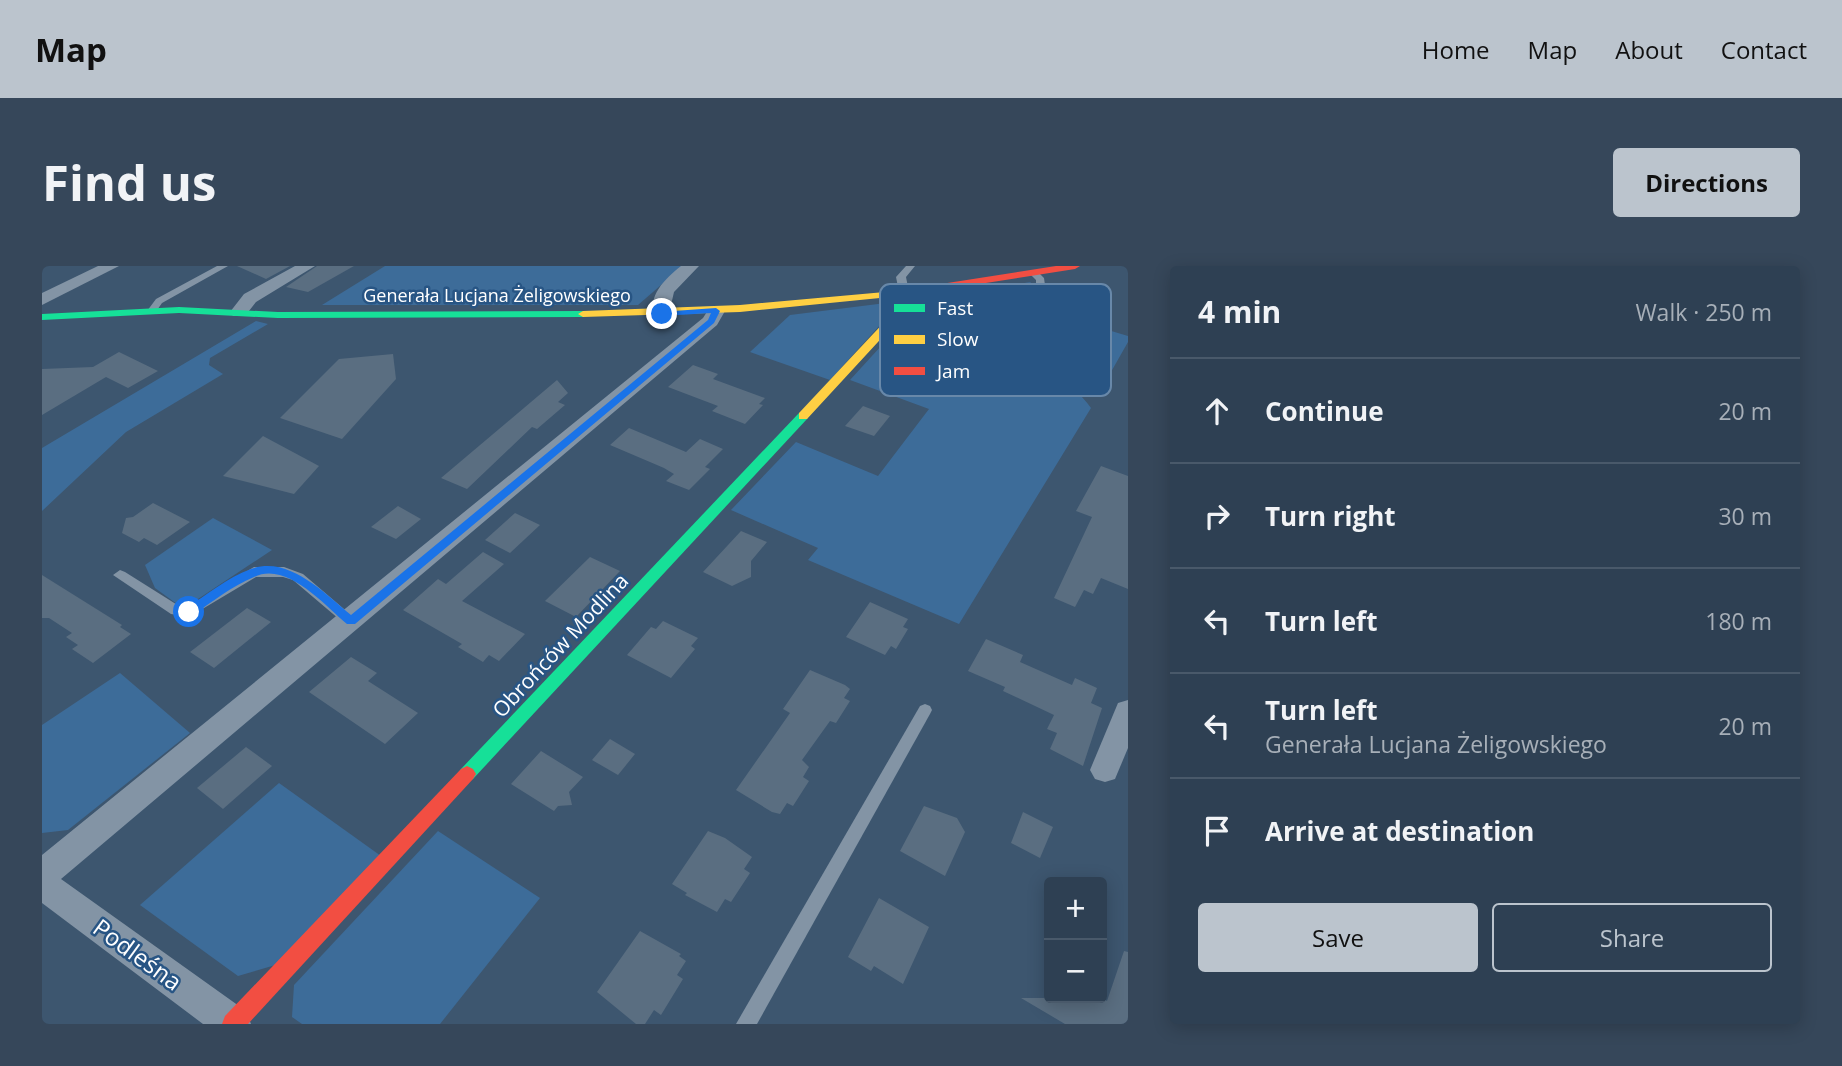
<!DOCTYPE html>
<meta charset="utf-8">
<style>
body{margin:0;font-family:"Open Sans",sans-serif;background:#36475a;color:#f1f3f6}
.controls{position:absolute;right:21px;bottom:21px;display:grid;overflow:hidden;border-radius:7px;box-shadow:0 4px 18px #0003}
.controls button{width:63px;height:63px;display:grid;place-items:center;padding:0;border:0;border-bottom:2px solid #49596a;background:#2e4053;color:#f1f3f6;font:35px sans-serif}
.stop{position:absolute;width:21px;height:21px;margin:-16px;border:5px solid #1a73e8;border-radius:50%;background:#fff}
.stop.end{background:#1a73e8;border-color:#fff;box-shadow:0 2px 7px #0008}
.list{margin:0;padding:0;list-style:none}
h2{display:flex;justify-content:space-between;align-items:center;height:91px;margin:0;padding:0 28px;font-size:30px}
h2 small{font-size:23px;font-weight:400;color:#a7afb8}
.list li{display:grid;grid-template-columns:46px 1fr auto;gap:21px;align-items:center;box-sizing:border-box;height:105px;padding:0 28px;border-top:2px solid #49596a}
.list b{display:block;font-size:26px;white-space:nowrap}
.list p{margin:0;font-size:23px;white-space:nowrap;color:#a7afb8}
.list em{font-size:23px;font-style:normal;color:#a7afb8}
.actions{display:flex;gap:14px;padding:21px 28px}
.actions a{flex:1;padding:16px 0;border:2px solid #bbc4cd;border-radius:7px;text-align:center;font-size:24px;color:#bbc4cd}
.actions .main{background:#bbc4cd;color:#111}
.icon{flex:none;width:38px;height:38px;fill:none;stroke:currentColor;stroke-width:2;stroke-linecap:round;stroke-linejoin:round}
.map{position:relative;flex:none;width:1086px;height:758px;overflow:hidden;border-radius:7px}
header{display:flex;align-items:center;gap:42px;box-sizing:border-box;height:98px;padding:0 35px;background:#bbc4cd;color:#111}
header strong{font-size:33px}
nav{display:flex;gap:38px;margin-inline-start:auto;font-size:24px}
.intro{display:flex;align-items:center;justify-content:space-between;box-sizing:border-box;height:168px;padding:0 42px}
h1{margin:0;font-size:49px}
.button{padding:18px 32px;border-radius:7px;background:#bbc4cd;color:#111;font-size:24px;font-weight:700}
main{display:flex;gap:42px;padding:0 42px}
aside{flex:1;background:#2e4053;border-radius:7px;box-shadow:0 4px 18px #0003}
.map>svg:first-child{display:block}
</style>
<header>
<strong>Map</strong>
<nav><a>Home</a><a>Map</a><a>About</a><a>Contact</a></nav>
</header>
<div class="intro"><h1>Find us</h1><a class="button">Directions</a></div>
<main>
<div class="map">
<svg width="1086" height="758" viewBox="0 0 1086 758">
<rect width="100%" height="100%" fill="#3d566f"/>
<g fill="#3d6c99">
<polygon points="343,0 641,0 596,39 280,39"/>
<path d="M989,16L953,62C978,98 1024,106 1049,142L917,358L766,294L776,282L689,244L754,176L836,210L887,143L808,114L883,32Z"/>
<polygon points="1008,21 1037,33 1028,47 1029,53 1086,70 1086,76 1065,113 995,86 972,66"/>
<polygon points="860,35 788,114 708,86 748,49"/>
<polygon points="214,55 226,58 168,92 167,99 181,108 84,166 0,245 0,182"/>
<polygon points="171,252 230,284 150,337 135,338 113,322 103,299"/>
<polygon points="78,407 148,467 26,564 0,567 0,459"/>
<polygon points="237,517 339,590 237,698 196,710 98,639"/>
<polygon points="396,565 498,632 398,758 260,758 250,751 252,719"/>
</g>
<g fill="#5a6e81">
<polygon points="195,0 248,0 224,13"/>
<polygon points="275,0 312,0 266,26 244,21"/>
<polygon points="77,86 116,105 86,122 64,111 0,149 0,103 51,101"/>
<polygon points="351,88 354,113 300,173 238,152 297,93"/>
<polygon points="651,99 676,108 671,113 723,132 717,138 721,139 703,158 670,145 676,140 626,121"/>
<polygon points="515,114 526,127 516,136 523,139 495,163 490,161 425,223 399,212"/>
<polygon points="821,140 848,150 832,170 803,160"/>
<polygon points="587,162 644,186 658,173 681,183 663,201 668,203 647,224 624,215 632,208 622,202 568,179"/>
<polygon points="221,170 277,200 252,228 181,210"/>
<polygon points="1059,200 1086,210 1086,323 1059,312 1051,328 1042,324 1033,341 1012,332 1050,251 1034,245"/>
<polygon points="111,237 148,256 115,279 102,272 97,276 80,267 84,252 91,251"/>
<polygon points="356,240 379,253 354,273 329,261"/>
<polygon points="473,247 498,259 468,287 443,274"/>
<polygon points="699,265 725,276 709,295 709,311 690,320 661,306"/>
<polygon points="441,286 462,298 420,335 483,368 457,395 447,389 441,396 416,381 420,378 361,344 396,313 404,318"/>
<polygon points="548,291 578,305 534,351 503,335"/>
<polygon points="0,309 80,359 78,361 89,368 51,397 30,383 36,379 24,371 30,367 7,352 0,352"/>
<polygon points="828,336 866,353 861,361 866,363 854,383 849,380 843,389 804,371"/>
<polygon points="205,342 229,356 172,402 148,386"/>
<polygon points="621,355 656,372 649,380 653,383 629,412 585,389 609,361 614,363"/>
<polygon points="944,373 981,389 978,396 1030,419 1033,412 1055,422 1049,437 1060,442 1041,500 1008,483 1015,467 1005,463 1012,449 961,425 963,421 926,405"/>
<polygon points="309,391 335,407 326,415 376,447 343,478 267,426"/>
<polygon points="768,404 803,419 808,423 802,432 808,435 794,457 788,455 760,494 767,501 761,511 767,515 751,540 745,537 738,548 730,546 694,524 748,447 741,443"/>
<polygon points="568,473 593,488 576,509 550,494"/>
<polygon points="204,481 230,500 181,543 155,522"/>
<polygon points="499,485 541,511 527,526 530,539 516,540 512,545 469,518"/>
<polygon points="882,540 915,552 923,566 903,610 858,585"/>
<polygon points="981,546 1011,561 998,592 969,577"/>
<polygon points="666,565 683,572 710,591 702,603 708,607 689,636 683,633 675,646 643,629 645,627 630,618"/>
<polygon points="837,632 887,661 861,718 832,700 829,705 806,691"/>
<polygon points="598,665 639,688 637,690 644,695 635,709 641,713 619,749 612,744 603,758 594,758 555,726"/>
<polygon points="1082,685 1086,686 1086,758 1023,758 979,732 1060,732 1065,735"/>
</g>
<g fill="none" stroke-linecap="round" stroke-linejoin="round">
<g fill="#8394a5" fill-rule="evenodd">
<polygon points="175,0 186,0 120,37 113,47 105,45 114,33"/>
<polygon points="864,0 873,0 864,11 867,26 862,29 857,26 854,11"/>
<path d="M989,5H995L1002,12L1003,19L967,58C982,91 1021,102 1051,116V120H1043C1011,105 973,93 957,58L994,18V14L987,7Z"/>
<polygon points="212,301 242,301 261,308 316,355 309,360 304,359 251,314 241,311 214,311 147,351 129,348 71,309 78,304 83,306 137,340 145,341"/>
<polygon points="883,438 888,440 890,444 888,448 715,758 694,758 878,440"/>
</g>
<g fill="#8394a5" fill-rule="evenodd">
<polygon points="56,0 77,0 0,39 0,27"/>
<polygon points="253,0 273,0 214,36 203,50 191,50 188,46 202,28"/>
<path d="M639,0H657L632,26L626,52H614C603,31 624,12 639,0Z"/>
<polygon points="674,40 683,45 675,59 19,613 204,745 209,758 161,758 0,637 0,589 661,52 668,41"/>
<polygon points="1086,434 1086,482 1073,513 1063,516 1053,513 1048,504 1076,437"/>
</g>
<g fill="#16e098" fill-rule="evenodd">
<polygon points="137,41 236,46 541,45 546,48 541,51 236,52 137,47 0,54 0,48"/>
<polygon points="761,146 767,150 765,153 431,513 425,516 419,513 416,508 419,503 757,147"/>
</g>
<g fill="#ffcf43" fill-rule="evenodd">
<polygon points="867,24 876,26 871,38 765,153 757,153 757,147 862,35"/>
<polygon points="854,25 858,26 858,30 698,46 541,51 536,48 541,45 698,39"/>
</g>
<g fill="#f24e42" fill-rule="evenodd">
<polygon points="1014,0 1038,0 1033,3 854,31 849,28 854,25"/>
<polygon points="425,500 431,503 434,508 431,513 206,758 180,758 183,750 419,503"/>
</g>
</g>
<path fill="#1a73e8" d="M674,42L678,45L672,57L313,358H305C282,339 245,295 212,311C190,320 170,336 151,349H143V343C163,330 186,311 209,303C247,289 283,328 309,349L666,54L669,47L620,50L617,46Z"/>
<g text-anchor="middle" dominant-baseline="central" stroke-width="5" stroke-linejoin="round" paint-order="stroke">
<g font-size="18" fill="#fff" stroke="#285584">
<text x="455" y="29">Generała Lucjana Żeligowskiego</text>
</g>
<g font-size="21" fill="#fff" stroke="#285584">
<text transform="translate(518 379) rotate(-47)">Obrońców Modlina</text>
</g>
<g font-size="24" fill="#fff" stroke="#285584">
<text transform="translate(96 688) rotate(36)">Podleśna</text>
</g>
</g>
<rect x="838" y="18" width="231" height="112" rx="10" fill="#285584" stroke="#6888a9" stroke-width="2"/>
<rect x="852" y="38" width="31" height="8" fill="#16e098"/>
<rect x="852" y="69" width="31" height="9" fill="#ffcf43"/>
<rect x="852" y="101" width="31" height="8" fill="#f24e42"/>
<g font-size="19" fill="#fff">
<text x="895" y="49">Fast</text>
<text x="895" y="80">Slow</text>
<text x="895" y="112">Jam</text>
</g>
</svg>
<div class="controls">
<button>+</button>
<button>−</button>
</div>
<div class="stop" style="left:147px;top:346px"></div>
<div class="stop end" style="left:620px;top:48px"></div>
</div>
<aside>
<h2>4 min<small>Walk · 250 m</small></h2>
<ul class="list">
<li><svg class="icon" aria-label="ahead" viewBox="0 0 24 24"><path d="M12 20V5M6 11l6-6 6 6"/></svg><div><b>Continue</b></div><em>20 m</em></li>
<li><svg class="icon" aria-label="right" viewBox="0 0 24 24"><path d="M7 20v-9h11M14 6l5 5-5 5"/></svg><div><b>Turn right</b></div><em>30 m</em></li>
<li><svg class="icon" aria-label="left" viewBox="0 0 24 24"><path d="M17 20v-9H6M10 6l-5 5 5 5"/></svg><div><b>Turn left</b></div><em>180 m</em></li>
<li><svg class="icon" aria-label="left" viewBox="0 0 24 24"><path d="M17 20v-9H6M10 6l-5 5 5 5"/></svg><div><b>Turn left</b><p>Generała Lucjana Żeligowskiego</p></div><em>20 m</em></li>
<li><svg class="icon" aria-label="arrive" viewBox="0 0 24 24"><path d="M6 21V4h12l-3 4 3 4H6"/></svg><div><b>Arrive at destination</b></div></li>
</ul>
<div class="actions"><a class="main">Save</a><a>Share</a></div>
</aside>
</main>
